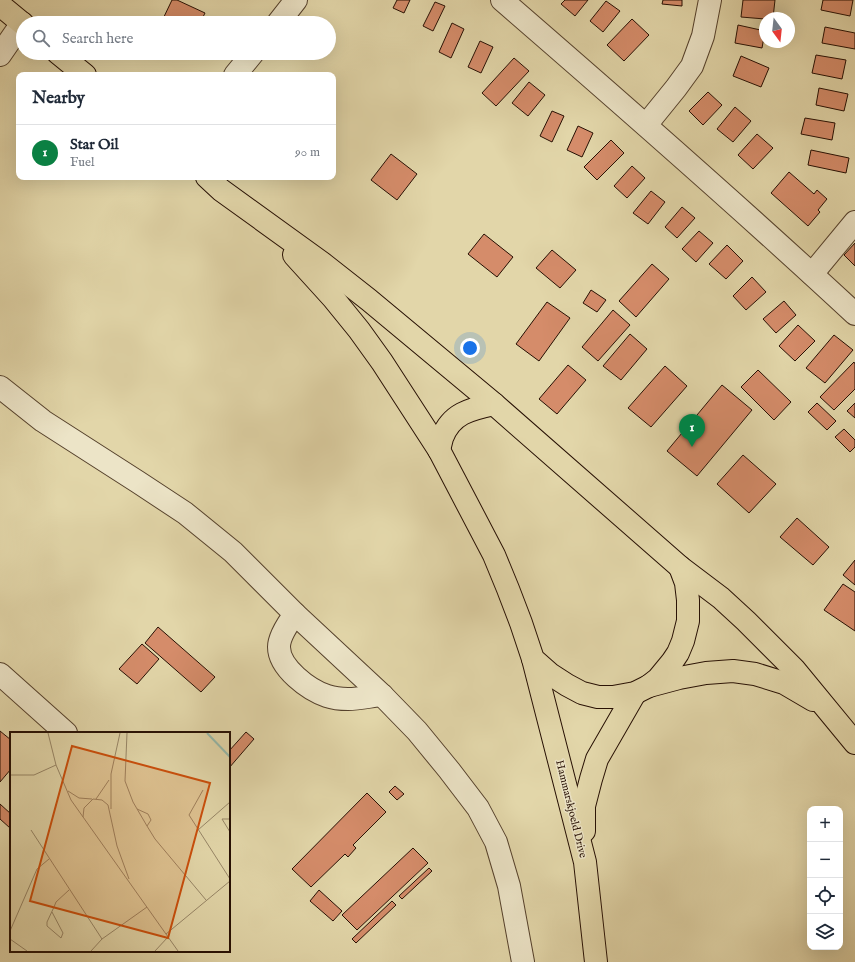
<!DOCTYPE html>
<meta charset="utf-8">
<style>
body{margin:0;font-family:"IM FELL English",serif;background:#f6f6f7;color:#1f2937}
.controls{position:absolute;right:12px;bottom:12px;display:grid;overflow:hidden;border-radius:8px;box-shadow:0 4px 16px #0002}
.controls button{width:36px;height:36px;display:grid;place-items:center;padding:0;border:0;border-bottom:1px solid #e0e1e3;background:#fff;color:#1f2937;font:20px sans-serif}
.compass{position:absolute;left:759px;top:12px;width:36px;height:36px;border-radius:50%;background:#fff;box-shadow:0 4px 16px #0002;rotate:165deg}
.you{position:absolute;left:470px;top:348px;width:14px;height:14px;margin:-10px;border:3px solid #fff;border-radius:50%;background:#1a73e8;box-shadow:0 0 0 6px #1a73e833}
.badge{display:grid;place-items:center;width:26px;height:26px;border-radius:50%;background:#0b8043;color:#fff;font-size:13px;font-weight:700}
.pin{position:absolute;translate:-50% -33px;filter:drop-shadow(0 1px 2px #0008)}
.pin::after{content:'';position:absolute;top:21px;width:14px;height:12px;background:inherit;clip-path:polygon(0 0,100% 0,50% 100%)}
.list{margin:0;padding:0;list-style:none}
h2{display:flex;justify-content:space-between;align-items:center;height:52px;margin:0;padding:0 16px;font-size:17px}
h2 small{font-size:13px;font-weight:400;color:#747a83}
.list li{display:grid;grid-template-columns:26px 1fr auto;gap:12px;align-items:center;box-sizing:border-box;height:56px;padding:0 16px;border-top:1px solid #e0e1e3}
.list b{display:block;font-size:15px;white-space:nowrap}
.list p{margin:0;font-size:13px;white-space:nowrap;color:#747a83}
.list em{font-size:13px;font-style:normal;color:#747a83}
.icon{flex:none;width:22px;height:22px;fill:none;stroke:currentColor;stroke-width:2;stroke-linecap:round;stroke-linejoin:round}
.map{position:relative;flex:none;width:855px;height:962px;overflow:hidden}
.search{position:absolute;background:#fff;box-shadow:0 4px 16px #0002;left:16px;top:16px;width:320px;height:44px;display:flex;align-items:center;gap:10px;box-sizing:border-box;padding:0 14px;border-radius:22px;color:#747a83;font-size:15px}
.panel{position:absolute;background:#fff;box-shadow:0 4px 16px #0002;left:16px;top:72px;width:320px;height:108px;border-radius:8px}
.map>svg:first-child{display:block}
</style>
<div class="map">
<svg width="855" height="962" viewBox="0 0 855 962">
<rect width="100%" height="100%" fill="#e2d6a9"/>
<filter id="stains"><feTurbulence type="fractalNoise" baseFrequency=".005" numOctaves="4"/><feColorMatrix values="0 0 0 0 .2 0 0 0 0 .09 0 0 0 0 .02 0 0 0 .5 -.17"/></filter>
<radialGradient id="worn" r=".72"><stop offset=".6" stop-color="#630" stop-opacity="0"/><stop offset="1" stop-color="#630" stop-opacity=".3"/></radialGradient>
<g fill="#d58c6a" stroke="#260f03">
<polygon points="172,0 177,0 205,13 200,23 161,23"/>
<polygon points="397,0 410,0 404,13 393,8"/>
<polygon points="565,0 588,0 575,16 561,4"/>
<polygon points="663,0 682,0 682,6 662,4"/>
<polygon points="743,0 775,0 773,18 765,18 765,19 741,17"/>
<polygon points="823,0 853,0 850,16 821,10"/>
<polygon points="606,1 620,11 603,32 590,21"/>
<polygon points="435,2 445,6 433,31 423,26"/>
<polygon points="632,19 649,35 624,61 607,45"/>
<polygon points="452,23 464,29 451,58 439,52"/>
<polygon points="738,25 765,31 762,48 735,43"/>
<polygon points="825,27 855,33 855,49 822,43"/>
<polygon points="480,41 493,47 481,73 468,67"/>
<polygon points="816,55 846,60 842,79 812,73"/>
<polygon points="741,56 769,68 761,87 733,76"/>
<polygon points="514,58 529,71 496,106 482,93"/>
<polygon points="529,82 545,95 528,116 512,103"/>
<polygon points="819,88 848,94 844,111 816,105"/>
<polygon points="708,92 722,105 703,125 689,111"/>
<polygon points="735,107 751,121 733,142 717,129"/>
<polygon points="552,111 564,116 552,142 540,136"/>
<polygon points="805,118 835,123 832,140 801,134"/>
<polygon points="578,126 593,133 582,157 567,150"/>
<polygon points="757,134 773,148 753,169 738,155"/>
<polygon points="611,140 624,153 597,180 584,167"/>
<polygon points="811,150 849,158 846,173 808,165"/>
<polygon points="391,154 417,174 397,200 371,180"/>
<polygon points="632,166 645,178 627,198 614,186"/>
<polygon points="789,172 814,194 817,190 827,199 818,210 820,212 808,226 771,193"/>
<polygon points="651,191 665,202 648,224 633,213"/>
<polygon points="682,207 695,218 677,238 665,227"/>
<polygon points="699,231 713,243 696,262 682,249"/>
<polygon points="484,234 513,257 497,277 468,254"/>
<polygon points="855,243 855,266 844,255"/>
<polygon points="727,245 743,261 726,279 709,264"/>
<polygon points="552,250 576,270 560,288 536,268"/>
<polygon points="652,264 669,279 636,317 619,301"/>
<polygon points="752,277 766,292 746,310 733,296"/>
<polygon points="591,290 606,300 597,312 583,303"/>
<polygon points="784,301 796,315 776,333 763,319"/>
<polygon points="547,302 570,318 539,361 516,344"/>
<polygon points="613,310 630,325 598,361 582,347"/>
<polygon points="798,325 815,341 795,361 779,346"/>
<polygon points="630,334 647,349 621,380 603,366"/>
<polygon points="834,335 853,350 825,383 806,368"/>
<polygon points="854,362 855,364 855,389 834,410 820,397"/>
<polygon points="568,365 586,380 557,414 539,399"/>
<polygon points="665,366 687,386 651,427 628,408"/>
<polygon points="758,370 791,402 774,420 741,387"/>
<polygon points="722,385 752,410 697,476 667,451"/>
<polygon points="817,403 836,421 827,430 808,412"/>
<polygon points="855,403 855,418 847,411"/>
<polygon points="844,429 855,440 855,447 850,452 835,437"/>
<polygon points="743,455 776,484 749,513 717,484"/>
<polygon points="797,518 829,547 813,565 780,537"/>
<polygon points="855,560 855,585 843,575"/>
<polygon points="843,584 855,592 855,631 824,610"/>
<polygon points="158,627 215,677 201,692 145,643"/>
<polygon points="142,644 159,659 137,684 119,669"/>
<polygon points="0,731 11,740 11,769 0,782"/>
<polygon points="246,732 254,739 229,768 229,751"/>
<polygon points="395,786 404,794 397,800 389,792"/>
<polygon points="367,793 386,812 353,845 356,848 348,857 345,854 311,887 292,869"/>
<polygon points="0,804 11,814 11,826 10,828 0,819"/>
<polygon points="413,848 428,863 357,930 342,915"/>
<polygon points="429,868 432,871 402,899 399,896"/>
<polygon points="319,890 342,911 333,921 310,901"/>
<polygon points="392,901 396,905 356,943 352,939"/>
</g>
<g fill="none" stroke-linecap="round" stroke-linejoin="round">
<g stroke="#55412c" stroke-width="24">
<g id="minor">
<path d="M502,0C621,103 740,207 855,314"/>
<polyline points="278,23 296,0"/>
<polyline points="0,55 22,23"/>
<polyline points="235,75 253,53"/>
<polyline points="646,125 676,88 692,66 703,36 710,0"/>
<polyline points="812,274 855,222"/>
<path d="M0,387L43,421L138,482L185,513L233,552L295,614C289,622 279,637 279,647C279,668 309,690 327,696C333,698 342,699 348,699C360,699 371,696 382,695"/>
<polyline points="295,614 382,695 417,731 449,770 478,808 496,842 509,886 523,962"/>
<polyline points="0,674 66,733"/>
</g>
</g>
<g stroke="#260f03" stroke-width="24">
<g id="major">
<polyline points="533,659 585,862 596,962"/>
<polyline points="584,831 584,806 591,779 597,759 635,693"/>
</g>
</g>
<g stroke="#260f03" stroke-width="24">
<g id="highway">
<polyline points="0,5 23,24"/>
<polyline points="58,53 85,75"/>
<polyline points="207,177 221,190 322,263 369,300 494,404 680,567 721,598 746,621 794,669 855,743"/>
<polyline points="294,255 333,298 359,330 382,362 439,450 494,555 508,589 521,623 533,659 550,674 567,685 582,693 598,697 613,697 635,693 649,686 658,679 672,662 678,653 683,641 688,621 688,600 686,583 680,567"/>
<path d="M439,450C440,446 441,442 442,438C451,413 471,409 494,404"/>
<polyline points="649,686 679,678 706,673 733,671 755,674 784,683 813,700"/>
</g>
</g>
<use href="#minor" stroke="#ece4c7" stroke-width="22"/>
<use href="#major" stroke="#e2d6a9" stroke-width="22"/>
<use href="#highway" stroke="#e2d6a9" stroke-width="22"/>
</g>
<g text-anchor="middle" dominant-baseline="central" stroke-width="3" stroke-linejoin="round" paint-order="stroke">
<g font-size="11" fill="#260f03" stroke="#ece4c7">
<text transform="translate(571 809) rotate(76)">Hammarskjoeld Drive</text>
</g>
</g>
<g transform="translate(10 732)">
<rect width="220" height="220" fill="#e2d6a9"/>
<path fill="none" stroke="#95b9ab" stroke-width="2" d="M197,1L220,25"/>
<path fill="none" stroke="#978667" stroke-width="1" d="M38,1L46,33L61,68L168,219M117,1L115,49L123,70L137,94M0,43H24L46,33M193,58L179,83L220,147M58,59L69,66L82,67M86,67L99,48M101,77V42L110,1M127,77L138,82L141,88L137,94L145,107L196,168M73,85L74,76L83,67L92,68L98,73L107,114L119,147M220,87H212L220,100M21,98L92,207L81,219M188,98L220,70M42,180L53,201L51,206L37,194V190L44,175L46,170L59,158M0,199L27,137L39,127M156,202L220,149M0,207L17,219M92,207L137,175M145,219L158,205"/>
<path fill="#cb4e0b" fill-opacity="0.15" stroke="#cb4e0b" stroke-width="2" d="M62,14L200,51L158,206L20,169Z"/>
<rect width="220" height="220" fill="none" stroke="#260f03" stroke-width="2"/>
</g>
<rect width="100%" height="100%" filter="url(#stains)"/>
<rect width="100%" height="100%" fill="url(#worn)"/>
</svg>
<div class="controls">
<button>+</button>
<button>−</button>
<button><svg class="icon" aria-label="locate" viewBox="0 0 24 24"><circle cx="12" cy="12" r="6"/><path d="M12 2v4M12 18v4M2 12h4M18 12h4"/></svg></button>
<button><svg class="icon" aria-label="layers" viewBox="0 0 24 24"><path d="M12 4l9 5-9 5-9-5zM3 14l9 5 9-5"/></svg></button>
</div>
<svg class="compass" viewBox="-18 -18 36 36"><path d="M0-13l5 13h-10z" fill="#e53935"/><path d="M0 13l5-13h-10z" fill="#747a83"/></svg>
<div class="you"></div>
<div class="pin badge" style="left:692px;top:447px">1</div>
<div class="search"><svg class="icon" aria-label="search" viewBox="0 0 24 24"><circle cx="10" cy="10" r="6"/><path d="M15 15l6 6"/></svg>Search here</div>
<section class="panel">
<h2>Nearby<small></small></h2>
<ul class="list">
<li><span class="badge">1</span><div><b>Star Oil</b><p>Fuel</p></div><em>90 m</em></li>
</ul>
</section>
</div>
